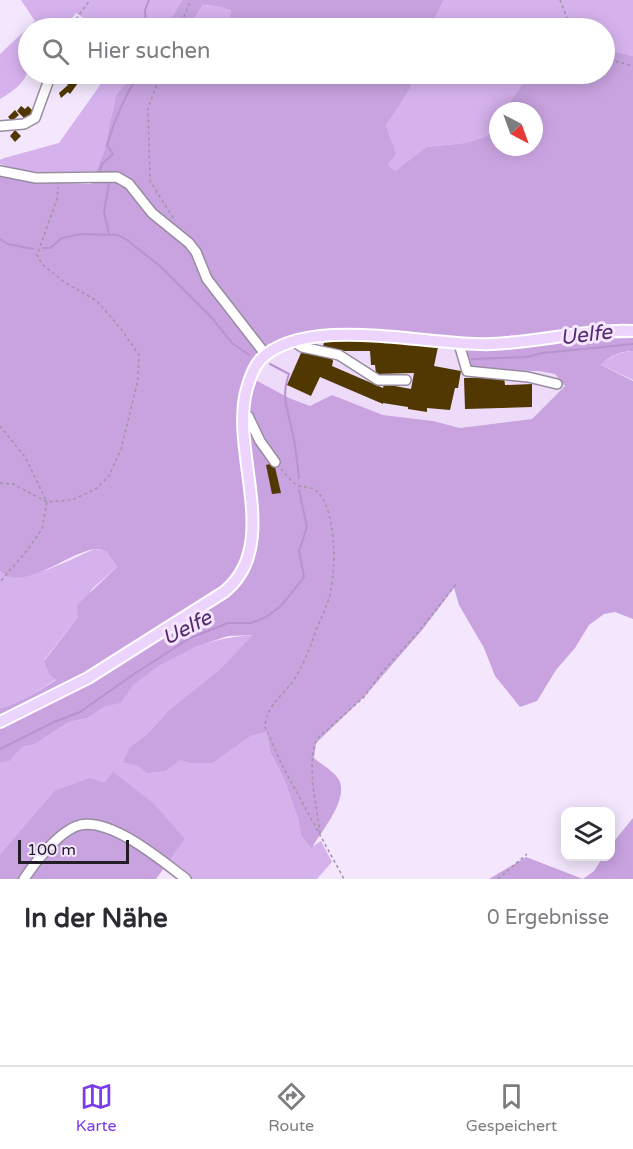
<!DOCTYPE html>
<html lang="de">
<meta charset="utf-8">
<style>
body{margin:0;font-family:"Varela Round",sans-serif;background:#f7f7f7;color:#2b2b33}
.controls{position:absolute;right:18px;bottom:18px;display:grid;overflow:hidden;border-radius:12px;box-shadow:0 3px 15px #0003}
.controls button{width:54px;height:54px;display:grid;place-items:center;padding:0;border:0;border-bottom:2px solid #e1e1e2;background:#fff;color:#2b2b33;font:30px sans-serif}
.compass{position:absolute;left:489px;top:102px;width:54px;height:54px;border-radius:50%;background:#fff;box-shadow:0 3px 15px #0003;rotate:139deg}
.scale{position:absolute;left:18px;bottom:15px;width:111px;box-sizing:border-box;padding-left:6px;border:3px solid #221d26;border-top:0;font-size:16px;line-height:21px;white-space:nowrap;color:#221d26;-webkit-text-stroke:4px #f3e6fd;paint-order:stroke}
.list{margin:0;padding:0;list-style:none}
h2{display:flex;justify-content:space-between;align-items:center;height:78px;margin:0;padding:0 24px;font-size:26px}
h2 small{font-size:20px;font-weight:400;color:#7c7c81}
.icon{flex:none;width:33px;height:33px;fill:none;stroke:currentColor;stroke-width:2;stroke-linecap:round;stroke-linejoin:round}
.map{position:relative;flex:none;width:633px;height:879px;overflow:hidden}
.search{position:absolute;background:#fff;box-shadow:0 3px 15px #0003;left:18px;right:18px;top:18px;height:66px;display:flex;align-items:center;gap:15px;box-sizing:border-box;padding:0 21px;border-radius:33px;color:#7c7c81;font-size:22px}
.sheet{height:186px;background:#fff}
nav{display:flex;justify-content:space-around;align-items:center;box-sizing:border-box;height:84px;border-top:2px solid #e1e1e2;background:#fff;font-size:16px;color:#7c7c81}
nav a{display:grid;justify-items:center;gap:3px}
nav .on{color:#7c3aed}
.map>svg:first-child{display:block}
</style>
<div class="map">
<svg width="633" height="879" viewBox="0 0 633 879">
<rect width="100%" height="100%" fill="#f3e6fd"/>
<polygon fill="#eddbf9" points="323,338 421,342 461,347 495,371 539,371 555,374 565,386 532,419 459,428 433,421 383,415 332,395 311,406 289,398 250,377 255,371 282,349"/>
<g fill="#d6b2ed">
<path d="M21,0H182L166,28H98L76,13L64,28H28C28,67 37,78 0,99V54L35,21Z"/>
<polygon points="444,0 633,0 633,56 605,49 604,28 430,28"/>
<polygon points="203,5 215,6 231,10 227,28 188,28"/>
<path d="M103,74H133L116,95L104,151L96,171C64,172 30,176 0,164V160L4,158L59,143L105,78Z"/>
<polygon points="413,74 530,74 504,111 498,111 498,120 487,136 465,143 426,147 395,171 386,165 386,126 410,89"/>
<path d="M633,351V380L601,365C609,356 621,352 633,351Z"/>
<path d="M95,549L106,551L117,567L92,589L78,617L44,660L56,679C46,687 11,707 0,708V571C19,589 74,557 95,549Z"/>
<path d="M254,635L221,668L169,710L148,733L130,747L166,771L180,759L190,763H213L251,736L267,732L270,752L284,779L298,819L301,836L312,847L321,841L332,862L317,879H189L168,862L185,839L104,783L54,791L0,854V763L10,761L22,747L35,744L69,722L88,718L104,707L120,703C125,697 129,689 134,684C165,654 212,637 254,635Z"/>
</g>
<g fill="#c8a3e0">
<polygon points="182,0 444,0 430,28 227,28 231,10 215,6 203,5 188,28 166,28"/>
<path d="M605,49L633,56V331C585,330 539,342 491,344C432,346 279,307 250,377L289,398L310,406L332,395L383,415L433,421L460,428L532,419L565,386L555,374L539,371L480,370L472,367L461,347L512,346L569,340L633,338V351C621,351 609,356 601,365L633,381V619L615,612L604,614L589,625L575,648L556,670L537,701L520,707L495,676L484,648L459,605L454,588L423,629L364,697L316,743L314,758C321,764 335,772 339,780C349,800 321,831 312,848L301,836L298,819L284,779L270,752L267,732L251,736L213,763H190L180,760L166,771L147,773L138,766L123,762L130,747L148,733L169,710L221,668L253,635L228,636L195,647L160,665L133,685L121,703L104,707L88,718L69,722L35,744L22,747L10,761L0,763V723L89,679L234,587C273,542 247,479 246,426C246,411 250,395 249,380C224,445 287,542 224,592L88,678L0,722V708C11,707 46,687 56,680L50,675L44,661L78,617L77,605L117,567L106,551C103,551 100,549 97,549C72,549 24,594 0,571V175L33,182L91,184L104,151L116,95L133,74H413L410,89L386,126L396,154L387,165L395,171L426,147L465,143L487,136L498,120V147H534V111H504L528,76L530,74H604Z"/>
<polygon points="113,772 153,803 185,839 156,879 0,879 0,854 54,791 90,778 104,783"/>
<polygon points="633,818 633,879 489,879 526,857 583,879 594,871 603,857 610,856 611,845"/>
</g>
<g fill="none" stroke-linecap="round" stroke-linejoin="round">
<g stroke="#b792ce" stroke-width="2">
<polyline points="146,28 145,10 149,0"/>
<path d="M100,170L102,164L113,154L107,145C115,118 124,97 139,74"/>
<polyline points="109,184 104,212 109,234"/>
<polyline points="0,239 8,244 33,249"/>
<polyline points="43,248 50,248 62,238 81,234 118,235 127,240 161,267 212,318 232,343 249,355"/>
<polyline points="472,359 526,357 543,353 633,344"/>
<path d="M270,364L289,374C280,398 289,412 293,435C296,449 297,463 299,478"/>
<polyline points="0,749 54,722 80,712 134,674 190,638 228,623 251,623 266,617 281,606 304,577 299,551 307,527 299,490"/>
</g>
</g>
<g fill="#513800">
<polygon points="73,78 78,83 70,94 68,92 61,98 59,93 68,85 66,83"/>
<polygon points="21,106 25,109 28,106 34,112 26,120 17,111"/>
<polygon points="15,110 19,115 12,121 8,117"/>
<polygon points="15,130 21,136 15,142 10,136"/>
<polygon points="325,337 345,341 396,340 396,344 419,343 438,347 434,366 461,371 458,388 455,388 450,410 427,408 427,412 408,409 408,407 383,403 383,404 320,377 311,396 287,385 301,353 331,356 333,361 332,366 383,388 384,384 411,389 414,373 376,374 375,365 371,365 370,351 345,351 323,347"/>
<polygon points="504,377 505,385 532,384 532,407 465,409 464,378"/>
<polygon points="274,463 281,493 272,494 266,465"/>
</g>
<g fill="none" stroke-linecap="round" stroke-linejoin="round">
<g stroke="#988ca1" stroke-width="12">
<g id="minor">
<polyline points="70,28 71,26"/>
<polyline points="0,126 24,124 35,118 51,74"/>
<polyline points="0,171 36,178 117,177 129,184 152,213 189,243 196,252 207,279 266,355"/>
<polyline points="293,341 302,347 339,355 378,380 406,380"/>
<polyline points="459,344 467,371 528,377 557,384"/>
<polyline points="242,414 248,416 260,441 275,462"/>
<path d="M24,879C35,862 60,830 80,825C112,818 162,861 186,879"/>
</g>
</g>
<g stroke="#fff" stroke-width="14">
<path id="major" d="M0,722L88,678L224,592C282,546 231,455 246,392C249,380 253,368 261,359C309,313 430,347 492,344C540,342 586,329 633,331"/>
</g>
<g stroke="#9e94a5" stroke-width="1.5" stroke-dasharray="3 3" stroke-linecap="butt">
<polyline points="560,0 571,28"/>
<polyline points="76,19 90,0"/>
<polyline points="179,28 191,0"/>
<polyline points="604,58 633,66"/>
<polyline points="161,74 148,108 150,181 174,219"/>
<polyline points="0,426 25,457 47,502 42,529 25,553 0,582"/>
<path d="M281,469C286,474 291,482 297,485C304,488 312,486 318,492C336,512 336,565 331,589C329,603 322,615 317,628C311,645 305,662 295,678C284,695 266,705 265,727L283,767L344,879"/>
<polyline points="0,483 13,484 47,502 72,500 96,489 109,476 121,449 138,380 139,355 121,329 97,301 64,282 42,264 37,255 57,199 58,187"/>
<path d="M320,833C317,809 305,758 318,738L364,697L384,670L419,631L457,583"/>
<polyline points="498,879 527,854"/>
</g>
<use href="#minor" stroke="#fff" stroke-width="9"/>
<use href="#major" stroke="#edd4fd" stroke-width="10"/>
</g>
<g text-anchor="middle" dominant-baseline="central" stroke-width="6" stroke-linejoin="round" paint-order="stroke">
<g font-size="21" font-style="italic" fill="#572971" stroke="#f3e6fd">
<text transform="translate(586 335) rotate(-7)">Uelfe</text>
<text transform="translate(187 628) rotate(-27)">Uelfe</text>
</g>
</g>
</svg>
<div class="controls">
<button><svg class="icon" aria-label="layers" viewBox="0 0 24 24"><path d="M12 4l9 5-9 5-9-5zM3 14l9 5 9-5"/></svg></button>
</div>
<svg class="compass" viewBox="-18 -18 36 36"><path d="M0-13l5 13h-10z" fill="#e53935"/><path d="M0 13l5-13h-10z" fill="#7c7c81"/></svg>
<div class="scale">100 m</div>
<div class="search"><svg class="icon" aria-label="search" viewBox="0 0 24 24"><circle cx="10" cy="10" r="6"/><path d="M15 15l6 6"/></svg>Hier suchen</div>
</div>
<section class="sheet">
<h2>In der Nähe<small>0 Ergebnisse</small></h2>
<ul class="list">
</ul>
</section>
<nav>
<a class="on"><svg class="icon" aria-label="map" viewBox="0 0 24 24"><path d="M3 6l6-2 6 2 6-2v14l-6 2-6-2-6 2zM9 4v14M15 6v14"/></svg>Karte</a>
<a><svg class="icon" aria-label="directions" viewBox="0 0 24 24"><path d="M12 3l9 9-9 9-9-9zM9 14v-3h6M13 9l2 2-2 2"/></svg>Route</a>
<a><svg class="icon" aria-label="saved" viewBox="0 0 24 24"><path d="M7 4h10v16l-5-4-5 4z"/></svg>Gespeichert</a>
</nav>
